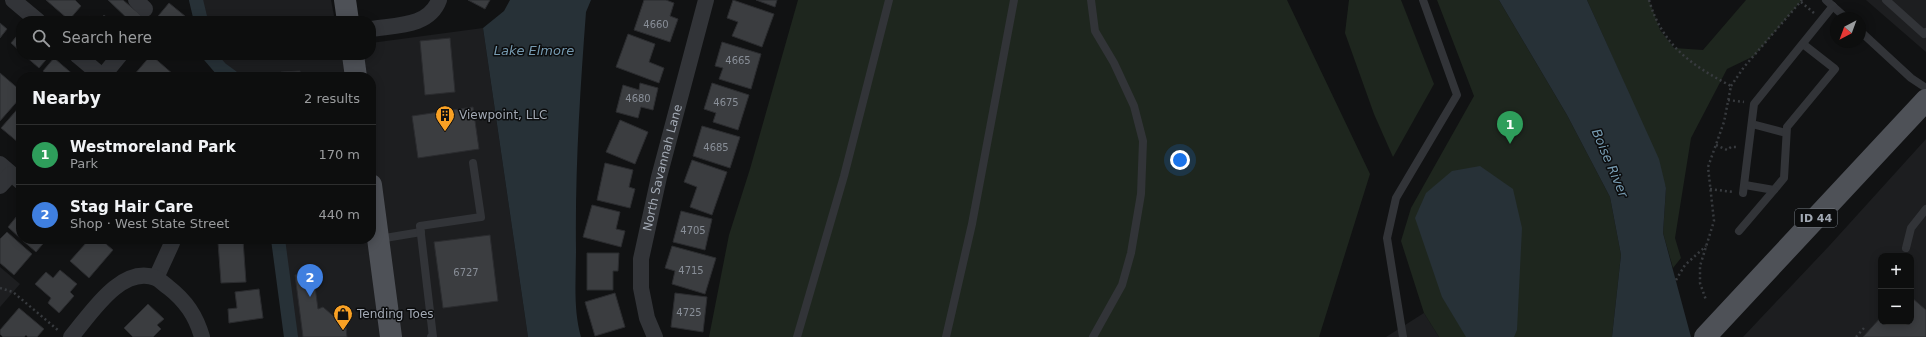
<!DOCTYPE html>
<meta charset="utf-8">
<style>
body{margin:0;font-family:"DejaVu Sans",sans-serif;background:#161717;color:#f1f3f6}
.controls{position:absolute;right:12px;bottom:12px;display:grid;overflow:hidden;border-radius:8px;box-shadow:0 2px 10px #0003}
.controls button{width:36px;height:36px;display:grid;place-items:center;padding:0;border:0;border-bottom:1px solid #2d2e2e;background:#0d0e0e;color:#f1f3f6;font:20px sans-serif}
.compass{position:absolute;left:1830px;top:12px;width:36px;height:36px;border-radius:50%;background:#0d0e0e;box-shadow:0 2px 10px #0003;rotate:221deg}
.you{position:absolute;left:1180px;top:160px;width:14px;height:14px;margin:-10px;border:3px solid #fff;border-radius:50%;background:#1a73e8;box-shadow:0 0 0 6px #1a73e833}
.badge{display:grid;place-items:center;width:26px;height:26px;border-radius:50%;background:#8c9099;color:#fff;font-size:13px;font-weight:700}
.pin{position:absolute;translate:-50% -33px;filter:drop-shadow(0 1px 2px #0008)}
.pin::after{content:'';position:absolute;top:21px;width:14px;height:12px;background:inherit;clip-path:polygon(0 0,100% 0,50% 100%)}
.list{margin:0;padding:0;list-style:none}
h2{display:flex;justify-content:space-between;align-items:center;height:52px;margin:0;padding:0 16px;font-size:17px}
h2 small{font-size:13px;font-weight:400;color:#9a9c9e}
.list li{display:grid;grid-template-columns:26px 1fr auto;gap:12px;align-items:center;box-sizing:border-box;height:60px;padding:0 16px;border-top:1px solid #2d2e2e}
.list b{display:block;font-size:15px;white-space:nowrap}
.list p{margin:0;font-size:13px;white-space:nowrap;color:#9a9c9e}
.list em{font-size:13px;font-style:normal;color:#9a9c9e}
.icon{flex:none;width:22px;height:22px;fill:none;stroke:currentColor;stroke-width:2;stroke-linecap:round;stroke-linejoin:round}
.map{position:relative;flex:none;width:1926px;height:337px;overflow:hidden}
.search{position:absolute;background:#0d0e0e;box-shadow:0 2px 10px #0003;left:16px;top:16px;width:360px;height:44px;display:flex;align-items:center;gap:10px;box-sizing:border-box;padding:0 14px;border-radius:16px;color:#9a9c9e;font-size:15px}
.panel{position:absolute;background:#0d0e0e;box-shadow:0 2px 10px #0003;left:16px;top:72px;width:360px;height:172px;border-radius:16px}
.map>svg:first-child{display:block}
</style>
<div class="map">
<svg width="1926" height="337" viewBox="0 0 1926 337">
<rect width="100%" height="100%" fill="#111213"/>
<g fill="#1d1e20" fill-rule="evenodd">
<polygon points="200,0 331,0 335,21 205,21"/>
<polygon points="1866,0 1926,0 1926,52"/>
<polygon points="483,28 528,337 295,337 282,239 371,239 371,77 239,77 213,58 212,55 371,55 371,43"/>
<path d="M1926,139V337H1743L1830,245ZM1881,256H1911V322H1881Z"/>
<polygon points="0,267 20,284 0,307"/>
<polygon points="1424,313 1439,337 1386,337"/>
</g>
<g fill="#1e261e">
<polygon points="798,0 1287,0 1370,174 1319,337 709,337 729,235 750,169"/>
<polygon points="1349,0 1401,0 1434,84 1393,157 1374,114 1345,33"/>
<polygon points="1437,0 1499,0 1567,115 1610,197 1621,255 1612,337 1439,337 1424,313 1401,241 1411,208 1474,96"/>
<polygon points="1587,0 1649,0 1660,30 1674,48 1703,50 1746,0 1802,0 1754,56 1727,69 1691,138 1675,238 1681,258 1673,268 1663,233 1666,188 1625,85"/>
</g>
<g fill="#273137">
<path d="M510,0H591L586,12C580,91 575,170 576,249C576,279 573,309 581,337H528L483,28L504,11Z"/>
<polygon points="1499,0 1587,0 1659,159 1666,188 1663,233 1691,337 1612,337 1621,255 1610,197 1567,115"/>
<polygon points="1480,166 1513,189 1522,228 1517,330 1514,337 1466,337 1442,297 1415,218 1426,193 1452,171"/>
</g>
<g fill="none" stroke-linecap="round" stroke-linejoin="round">
<g stroke="#273137" stroke-width="14">
<polyline points="196,0 201,21"/>
<polyline points="209,55 221,69 232,77"/>
<polyline points="278,239 291,337"/>
</g>
</g>
<g fill="#3b3d40" stroke="#2b2c2f">
<polygon points="46,0 75,0 81,6 69,20"/>
<polygon points="108,0 123,0 143,17 140,21 130,21"/>
<polygon points="468,0 490,0 485,9"/>
<polygon points="644,0 666,0 674,3 670,16 678,19 670,42 634,30"/>
<polygon points="733,0 774,14 762,47 732,36 738,22 727,18"/>
<polygon points="756,0 777,0 775,7"/>
<polygon points="169,3 191,21 154,21"/>
<polygon points="104,15 111,21 99,21"/>
<polygon points="89,16 95,21 84,21"/>
<polygon points="0,23 7,29 0,38"/>
<polygon points="21,31 21,52 11,43"/>
<polygon points="628,34 655,44 649,62 664,68 659,83 616,67"/>
<polygon points="450,38 455,92 425,95 420,41"/>
<polygon points="722,42 761,54 751,89 719,79 723,68 715,66"/>
<polygon points="24,55 50,55 39,68"/>
<polygon points="151,55 174,75 172,77 136,77 134,75"/>
<polygon points="54,58 76,77 50,77 43,71"/>
<polygon points="300,71 301,77 281,77 281,72"/>
<polygon points="0,73 21,91 21,97 0,121"/>
<polygon points="640,83 658,88 653,110 641,107 638,118 616,112 623,85 639,90"/>
<polygon points="712,83 749,95 738,130 713,122 716,113 704,109"/>
<polygon points="21,105 21,141 19,143 1,128"/>
<polygon points="473,107 479,149 418,158 412,116"/>
<polygon points="620,120 648,132 635,164 606,152"/>
<polygon points="702,126 740,137 730,168 693,156"/>
<polygon points="692,160 727,172 712,215 690,207 697,187 684,182"/>
<polygon points="605,163 633,170 629,187 635,189 630,208 597,200"/>
<polygon points="592,205 620,212 616,229 625,231 621,247 583,237"/>
<polygon points="681,211 712,219 705,250 673,242"/>
<polygon points="17,216 21,220 21,239 8,227"/>
<polygon points="7,232 32,254 14,275 0,263 0,239"/>
<polygon points="490,235 498,301 443,308 434,242"/>
<polygon points="21,239 47,239 36,252"/>
<polygon points="85,239 100,239 113,250 89,278 70,261 86,243 83,241"/>
<polygon points="243,240 246,282 221,283 218,242"/>
<polygon points="672,246 716,258 705,294 672,284 675,271 665,268"/>
<polygon points="587,253 619,253 618,271 613,271 613,290 587,290"/>
<polygon points="60,270 77,284 70,292 74,296 59,313 48,303 51,298 35,284 46,272 53,278"/>
<polygon points="313,272 318,309 323,307 346,327 347,337 303,337 295,275"/>
<polygon points="259,289 263,318 229,323 228,309 237,308 235,292"/>
<polygon points="615,293 625,327 595,336 585,302"/>
<polygon points="675,293 707,297 703,332 671,327"/>
<polygon points="1911,297 1926,310 1926,337 1863,337 1881,317 1881,322 1911,322"/>
<polygon points="148,304 164,319 157,325 161,329 153,337 133,337 124,328"/>
<polygon points="19,308 44,329 37,337 28,337 26,335 24,337 3,337 0,334 0,330"/>
</g>
<g fill="none" stroke-linecap="round" stroke-linejoin="round">
<g stroke="#383b3f" stroke-width="2.5" stroke-dasharray="2 3" stroke-linecap="butt">
<path d="M1649,0C1662,45 1691,65 1731,86L1724,122L1708,167L1714,221L1700,266V283L1706,300"/>
<polyline points="1801,2 1814,13"/>
<polyline points="1731,86 1744,67 1802,0"/>
<polyline points="1728,100 1744,102"/>
<polyline points="1716,145 1727,150 1731,147 1738,147"/>
<polyline points="1710,189 1733,192"/>
<polyline points="1676,280 1685,265 1706,246"/>
<polyline points="0,288 13,292 59,331"/>
<polyline points="1856,337 1864,328"/>
</g>
<g stroke="#323438" stroke-width="8">
<polyline points="1091,0 1095,31 1114,63 1134,106 1143,141 1141,194 1131,253 1122,285 1093,337"/>
<polyline points="1826,0 1846,18"/>
<polyline points="1886,0 1924,34 1926,32"/>
<polyline points="1860,31 1911,78 1926,88"/>
<polyline points="1752,124 1786,133"/>
<polyline points="1745,185 1774,190 1784,178 1787,127 1835,69 1803,44"/>
<polyline points="1743,193 1754,104 1833,6"/>
<polyline points="1739,231 1774,190"/>
<polyline points="379,239 421,232"/>
<polyline points="1906,248 1911,228 1926,209"/>
<polyline points="431,337 433,337 420,226 481,217 473,163"/>
<polyline points="797,337 844,176 889,0"/>
<polyline points="946,337 972,224 1014,0"/>
<polyline points="1403,337 1387,238 1396,198 1457,95 1423,0"/>
</g>
<g stroke="#323438" stroke-width="16">
<polyline points="13,0 38,21"/>
<polyline points="136,0 145,9"/>
<path d="M371,29C396,25 429,27 439,0"/>
<polyline points="77,55 102,76"/>
<polyline points="102,77 120,55"/>
<polyline points="0,164 21,182"/>
<polyline points="0,186 11,174"/>
<polyline points="156,278 172,243"/>
<path d="M71,337C90,315 121,264 156,278C160,280 165,285 168,287C186,301 196,316 202,337"/>
<path id="s1" d="M655,337L647,318L641,288V259L659,177L706,0"/>
</g>
<g stroke="#4e5157" stroke-width="22">
<polyline points="345,0 348,21"/>
<polyline points="353,55 356,77"/>
<polyline points="371,185 391,337"/>
<polyline points="1705,337 1926,100"/>
</g>
</g>
<defs>
<g id="building-pin" transform="scale(1)"><path d="M0 17L-7.5 6A9.5 9.5 0 1 1 7.5 6Z" fill="#f9a124" stroke="#0c0d0e"/><path d="M-4-6H4V6H1V3H-1V6H-4ZM-2.5-4.3h1.7v1.8h-1.7ZM.8-4.3h1.7v1.8H.8ZM-2.5-1h1.7V.8h-1.7ZM.8-1h1.7V.8H.8Z" fill="#111"/></g>
<g id="shop-pin" transform="scale(1)"><path d="M0 17L-7.5 6A9.5 9.5 0 1 1 7.5 6Z" fill="#f9a124" stroke="#0c0d0e"/><path d="M-5-2.5h2.3a2.7 3.5 0 0 1 5.4 0H5L5.5 6h-11ZM-1.5-2.5h3a1.5 2.3 0 0 0-3 0Z" fill="#111"/></g>
</defs>
<g fill-rule="evenodd">
<use href="#building-pin" x="445" y="115"/>
<use href="#shop-pin" x="343" y="314"/>
</g>
<g text-anchor="middle" dominant-baseline="central" stroke-width="3" stroke-linejoin="round" paint-order="stroke">
<g font-size="10" fill="#888e97">
<text x="656" y="24">4660</text>
<text x="738" y="60">4665</text>
<text x="638" y="98">4680</text>
<text x="726" y="102">4675</text>
<text x="716" y="147">4685</text>
<text x="693" y="230">4705</text>
<text x="691" y="270">4715</text>
<text x="466" y="272">6727</text>
<text x="689" y="312">4725</text>
</g>
<rect fill="#0c0d0e" stroke="#757a82" stroke-width="1" x="1795" y="209" width="42" height="18" rx="3"/>
<g font-size="11" font-weight="bold" fill="#a2a9b4">
<text x="1816" y="218">ID 44</text>
</g>
<g font-size="12" fill="#a2a9b4" stroke="#0c0d0e" text-anchor="start">
<text x="459" y="115">Viewpoint, LLC</text>
<text x="357" y="314">Tending Toes</text>
</g>
<g font-size="12" fill="#a2a9b4" stroke="#0c0d0e">
<text stroke="none"><textPath href="#s1" startOffset="174">North Savannah Lane</textPath></text>
</g>
<g font-size="13" font-style="italic" fill="#779bb1" stroke="#0c0d0e">
<text x="534" y="50">Lake Elmore</text>
<text transform="translate(1610 163) rotate(67)">Boise River</text>
</g>
</g>
</svg>
<div class="controls">
<button>+</button>
<button>−</button>
</div>
<svg class="compass" viewBox="-18 -18 36 36"><path d="M0-13l5 13h-10z" fill="#e53935"/><path d="M0 13l5-13h-10z" fill="#9a9c9e"/></svg>
<div class="you"></div>
<div class="pin badge" style="left:1510px;top:144px;background:#2e9e5b">1</div>
<div class="pin badge" style="left:310px;top:297px;background:#3f7fe0">2</div>
<div class="search"><svg class="icon" aria-label="search" viewBox="0 0 24 24"><circle cx="10" cy="10" r="6"/><path d="M15 15l6 6"/></svg>Search here</div>
<section class="panel">
<h2>Nearby<small>2 results</small></h2>
<ul class="list">
<li><span class="badge" style="background:#2e9e5b">1</span><div><b>Westmoreland Park</b><p>Park</p></div><em>170 m</em></li>
<li><span class="badge" style="background:#3f7fe0">2</span><div><b>Stag Hair Care</b><p>Shop · West State Street</p></div><em>440 m</em></li>
</ul>
</section>
</div>
